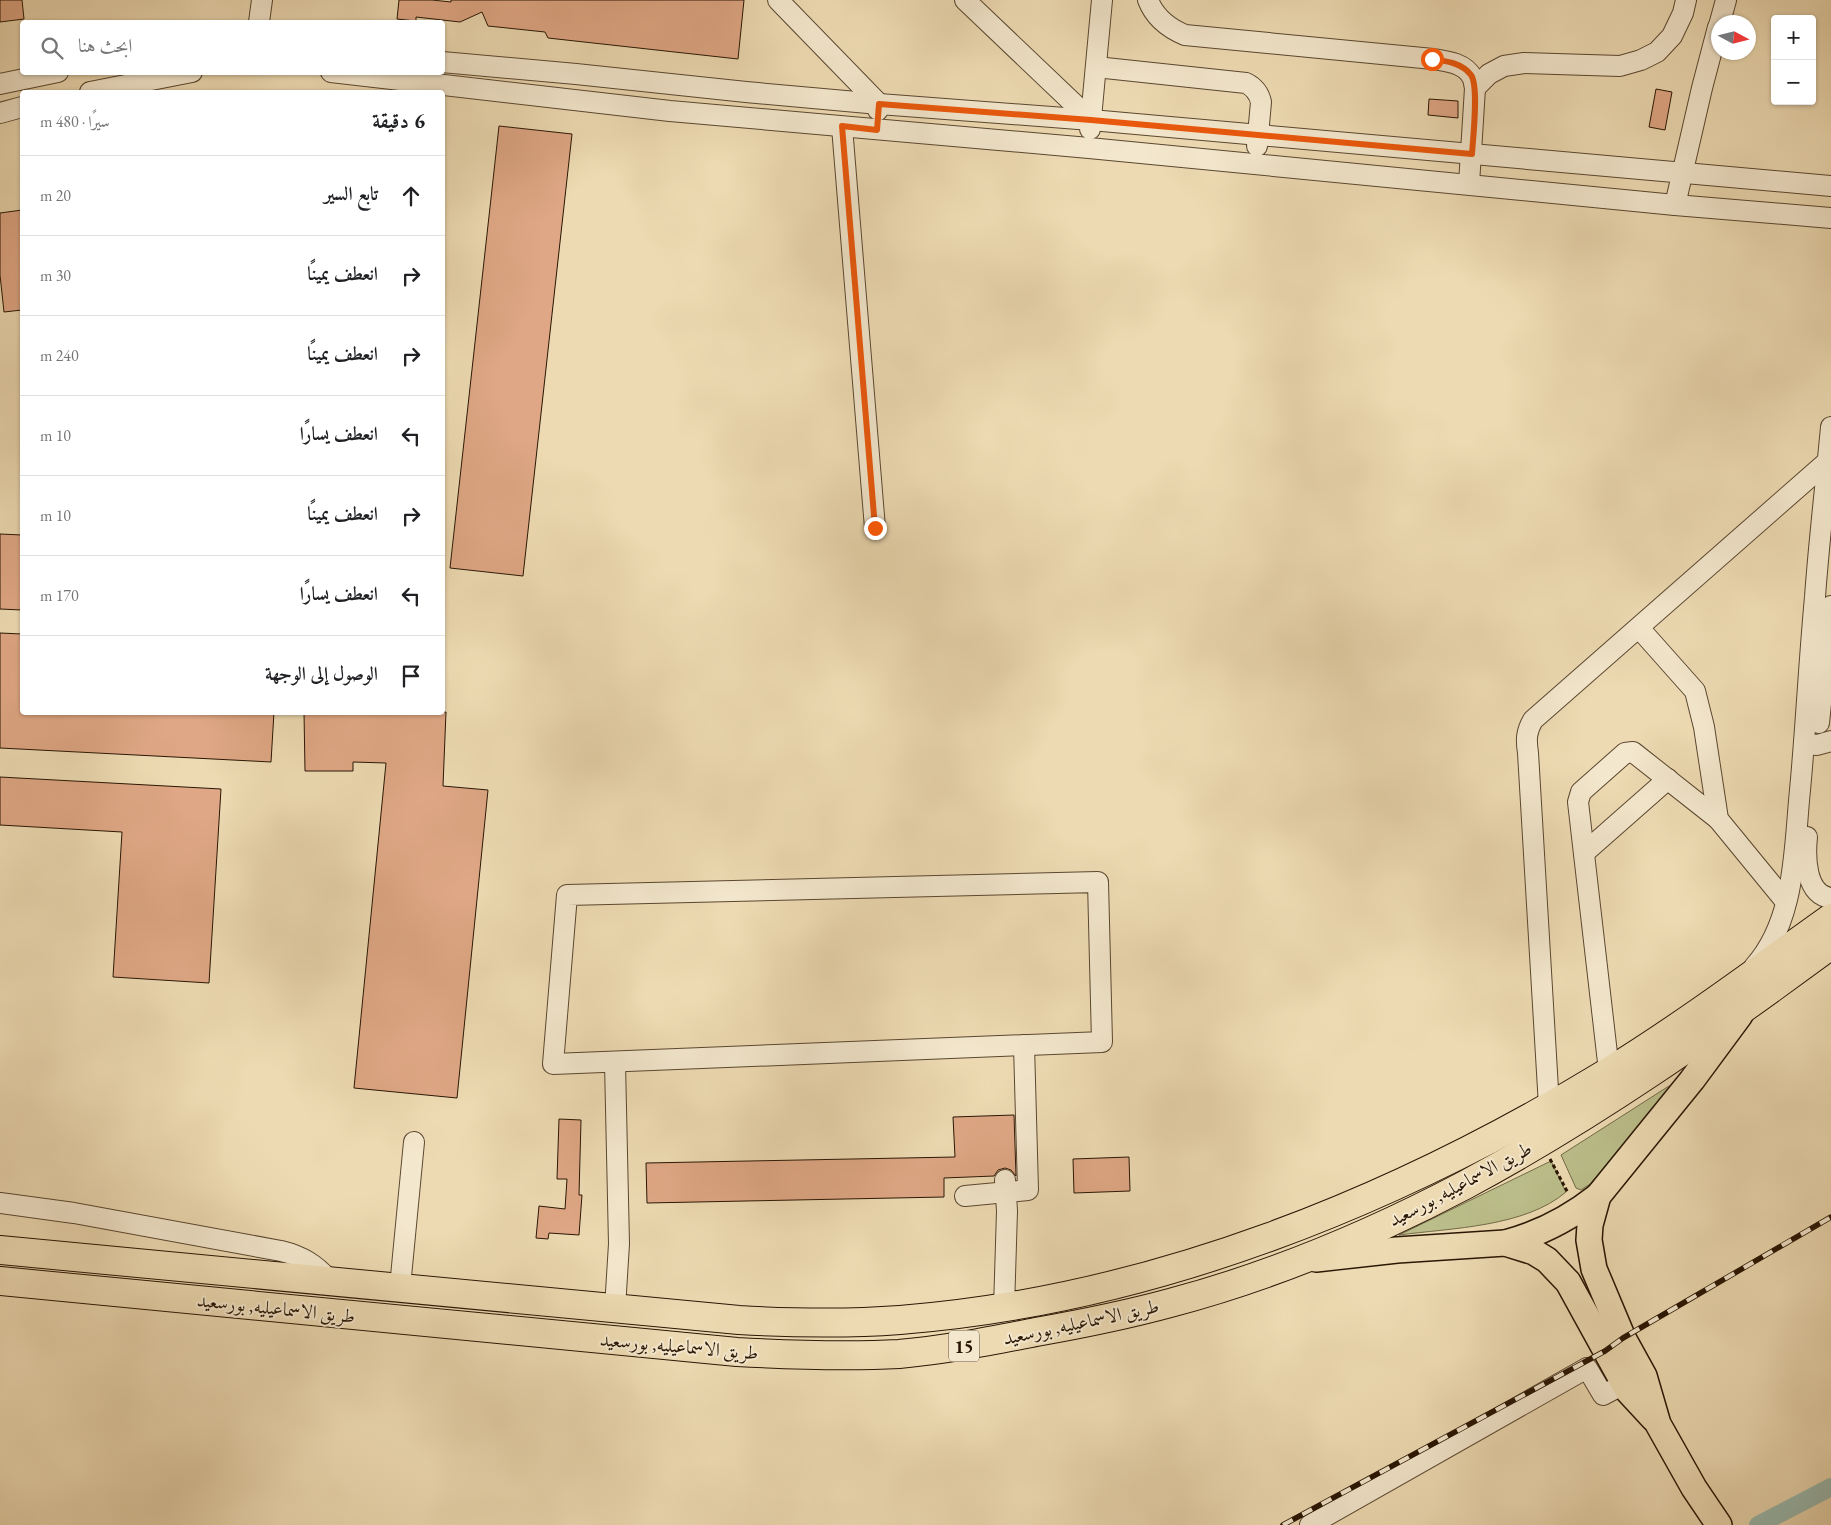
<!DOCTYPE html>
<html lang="ar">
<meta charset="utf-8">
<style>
body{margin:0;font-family:"EB Garamond",Amiri,serif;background:#f2f2f2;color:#202124;direction:rtl}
.controls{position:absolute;right:15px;top:15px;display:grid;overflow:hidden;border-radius:5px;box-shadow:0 1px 4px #0004}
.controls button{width:45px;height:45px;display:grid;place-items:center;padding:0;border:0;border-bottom:1px solid #e0e0e0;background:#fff;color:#202124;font:25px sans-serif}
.compass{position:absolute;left:1711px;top:15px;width:45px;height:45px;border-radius:50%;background:#fff;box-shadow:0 1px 4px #0004;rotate:97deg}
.stop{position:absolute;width:15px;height:15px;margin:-11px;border:4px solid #ea580c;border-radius:50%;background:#fff}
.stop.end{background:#ea580c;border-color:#fff;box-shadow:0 1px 5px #0008}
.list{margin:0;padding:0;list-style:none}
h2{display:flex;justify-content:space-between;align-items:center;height:65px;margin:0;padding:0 20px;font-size:21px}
h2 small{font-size:16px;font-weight:400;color:#757577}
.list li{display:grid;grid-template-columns:32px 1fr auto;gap:15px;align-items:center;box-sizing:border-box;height:80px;padding:0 20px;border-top:1px solid #e0e0e0}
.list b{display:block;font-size:19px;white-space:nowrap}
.list em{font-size:16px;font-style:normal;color:#757577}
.icon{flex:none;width:28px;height:28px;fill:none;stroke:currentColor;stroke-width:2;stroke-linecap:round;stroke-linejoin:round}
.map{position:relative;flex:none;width:1831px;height:1525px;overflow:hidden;direction:ltr}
.search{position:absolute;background:#fff;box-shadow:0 1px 4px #0004;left:20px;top:20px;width:425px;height:55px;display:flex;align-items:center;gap:12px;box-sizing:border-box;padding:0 18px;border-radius:5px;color:#757577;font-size:19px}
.panel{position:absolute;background:#fff;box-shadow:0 1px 4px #0004;left:20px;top:90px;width:425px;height:625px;border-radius:5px;direction:rtl}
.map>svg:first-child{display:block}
</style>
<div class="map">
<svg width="1831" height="1525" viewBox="0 0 1831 1525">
<rect width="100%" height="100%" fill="#eddab2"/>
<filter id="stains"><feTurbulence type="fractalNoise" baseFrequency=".004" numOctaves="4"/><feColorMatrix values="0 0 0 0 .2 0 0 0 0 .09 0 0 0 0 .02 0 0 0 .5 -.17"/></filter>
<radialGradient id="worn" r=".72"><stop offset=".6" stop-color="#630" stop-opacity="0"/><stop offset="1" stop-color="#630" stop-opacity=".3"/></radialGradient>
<g fill="#bbbe8a" stroke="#726a47">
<polygon points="1669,1086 1672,1087 1672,1090 1590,1184 1581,1190 1576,1188 1561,1155"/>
<path d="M1551,1161L1566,1192C1525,1227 1452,1228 1399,1235Z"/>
</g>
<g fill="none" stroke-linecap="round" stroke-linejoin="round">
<polyline stroke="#99bab0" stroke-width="18" points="1758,1525 1831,1487"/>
</g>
<g fill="#dfa785" stroke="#291604">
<polygon points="0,0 22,0 24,19 0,22"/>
<polygon points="399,0 432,0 451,2 451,0 744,0 738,59 548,38 545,32 488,26 482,12 460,22 416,17 416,21 397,19"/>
<polygon points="1656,89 1672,92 1665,130 1649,127"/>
<polygon points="1429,99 1458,101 1458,118 1428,115"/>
<polygon points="499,126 572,134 523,576 450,568"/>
<polygon points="22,210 22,310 4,312 0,275 0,213"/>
<polygon points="0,534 22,535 22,610 0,609"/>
<polygon points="0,633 22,634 22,712 274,712 271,762 0,748"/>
<polygon points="304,712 446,712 443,786 488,790 457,1098 354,1088 386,763 353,762 353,771 305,771"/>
<polygon points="0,777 221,789 209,983 113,977 122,832 0,825"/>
<polygon points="1014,1115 1016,1176 1011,1170 1005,1168 998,1170 994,1176 944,1178 944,1197 647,1203 646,1163 955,1157 953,1117"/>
<polygon points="559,1119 581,1120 579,1195 582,1195 579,1235 549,1233 548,1239 536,1238 539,1206 565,1209 567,1179 557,1179"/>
<polygon points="1129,1157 1130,1191 1074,1193 1073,1159"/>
</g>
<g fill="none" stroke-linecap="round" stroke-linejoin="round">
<g stroke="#5a4730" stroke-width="22">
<g id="minor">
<polyline points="778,0 879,104 878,110"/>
<polyline points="965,0 1091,120"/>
<path d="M1148,0C1155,18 1168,28 1185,35L1433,59C1446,61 1465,63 1472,77C1474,80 1474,85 1475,88L1469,184"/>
<polyline points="259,22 262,0"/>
<polyline points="1720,22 1726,0"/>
<polyline points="442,62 576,74 746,92 879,104 1091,120 1831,186"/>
<path d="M1096,67L1246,83C1254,87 1259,93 1261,102L1257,146"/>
<polyline points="331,72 670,111 1089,148 1675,205 1831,218"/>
<polyline points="0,84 58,72"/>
<polyline points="1475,88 1489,74 1504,66 1524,63 1620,66 1641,60 1657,52 1672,36 1683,13 1686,0"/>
<polyline points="90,92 192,72"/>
<polyline points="0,113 22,107"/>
<polyline points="842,127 875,528"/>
<polyline points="1090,129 1102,0"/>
<polyline points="1675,205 1702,88 1718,27"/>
<polyline points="1639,628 1695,691 1704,727 1718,819 1786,902"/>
<polyline points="1819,723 1831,606"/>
<polyline points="1805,744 1817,745 1831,741"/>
<path d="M1807,837C1805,856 1805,895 1831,898"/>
<polyline points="1584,853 1668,779"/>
<polygon points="1098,882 1102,1042 553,1064 567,895"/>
<path d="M1754,967C1796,920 1794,849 1800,790C1806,726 1809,661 1815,597C1819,540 1826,483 1831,427"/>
<polyline points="615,1063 619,1244 615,1308"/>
<polyline points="1609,1071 1578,802 1581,792 1625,753 1633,752 1718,819"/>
<path d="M1549,1106L1528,753C1526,740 1526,732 1533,720L1828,461"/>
<polyline points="965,1196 1028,1190 1024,1045"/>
<path d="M0,1203L74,1213L281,1251C302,1256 316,1265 330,1281"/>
<polyline points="400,1287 414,1142"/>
<polyline points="1004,1308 1007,1211 1005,1180"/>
<polyline points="1310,1525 1587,1368 1603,1395 1624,1384"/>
</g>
</g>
<g stroke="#291604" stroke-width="28">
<g id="major">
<path d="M1505,1243C1540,1234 1570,1218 1598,1196"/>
<polyline points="1316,1259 1397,1250 1505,1243 1534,1252 1547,1260 1568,1282 1628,1391 1653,1418"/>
<polyline points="1719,1525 1694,1488 1658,1424 1644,1376 1623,1338 1594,1269 1589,1240 1590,1225 1598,1196 1692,1080 1740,1015"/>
</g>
</g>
<g stroke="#291604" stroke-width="30">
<g id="highway">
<path d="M0,1250L739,1320C792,1323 846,1324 900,1320C1153,1300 1395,1202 1610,1071C1686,1024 1758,970 1831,918"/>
<path d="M0,1281L737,1352C792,1355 845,1357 899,1354C945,1350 990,1341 1036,1332C1081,1324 1126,1315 1170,1303C1272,1276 1372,1234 1465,1185C1594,1116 1714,1031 1831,945"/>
</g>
</g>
<polyline stroke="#291604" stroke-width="3" stroke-dasharray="4 2.5" stroke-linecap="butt" points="1550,1159 1568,1193"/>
<use href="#minor" stroke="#f3e7cd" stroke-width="20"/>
<use href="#major" stroke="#eddab2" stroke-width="25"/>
<use href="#highway" stroke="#eddab2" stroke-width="28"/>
<g stroke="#291604" stroke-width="5.5">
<polyline id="rail" points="1283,1525 1605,1351 1623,1338 1831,1217"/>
</g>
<use href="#rail" stroke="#f3e7cd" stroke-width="4" stroke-dasharray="11" stroke-linecap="butt"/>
</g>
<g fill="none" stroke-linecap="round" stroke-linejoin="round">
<path stroke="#ea580c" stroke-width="6" d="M875,528L842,126L877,130L879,104L1091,120L1472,154C1473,138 1479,86 1471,75C1462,63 1446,61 1432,59"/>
</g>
<g text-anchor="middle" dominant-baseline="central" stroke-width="4" stroke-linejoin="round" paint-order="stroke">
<rect fill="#f3e7cd" stroke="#665540" stroke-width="1" x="949" y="1330.5" width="30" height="31" rx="4"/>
<g font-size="18" font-weight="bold" fill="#291604">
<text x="964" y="1346">15</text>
</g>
<g font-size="19" fill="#291604" stroke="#f3e7cd">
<text transform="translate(1460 1184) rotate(-28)">طريق الاسماعيليه, بورسعيد</text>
<text transform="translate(276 1308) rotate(6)">طريق الاسماعيليه, بورسعيد</text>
<text transform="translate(1081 1322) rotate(-12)">طريق الاسماعيليه, بورسعيد</text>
<text transform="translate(679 1346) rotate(5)">طريق الاسماعيليه, بورسعيد</text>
</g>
</g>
<rect width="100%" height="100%" filter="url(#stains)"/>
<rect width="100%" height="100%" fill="url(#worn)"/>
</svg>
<div class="controls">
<button>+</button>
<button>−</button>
</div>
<svg class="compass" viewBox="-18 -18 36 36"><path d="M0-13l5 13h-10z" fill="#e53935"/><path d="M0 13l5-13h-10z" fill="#757577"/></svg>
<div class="stop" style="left:1432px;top:59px"></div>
<div class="stop end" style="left:875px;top:528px"></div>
<div class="search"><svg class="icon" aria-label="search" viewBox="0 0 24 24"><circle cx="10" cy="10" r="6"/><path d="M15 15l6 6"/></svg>ابحث هنا</div>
<section class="panel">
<h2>6 دقيقة<small>سيرًا · 480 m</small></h2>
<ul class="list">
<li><svg class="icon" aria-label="ahead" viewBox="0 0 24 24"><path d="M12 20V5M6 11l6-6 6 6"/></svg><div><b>تابع السير</b></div><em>20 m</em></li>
<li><svg class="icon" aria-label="right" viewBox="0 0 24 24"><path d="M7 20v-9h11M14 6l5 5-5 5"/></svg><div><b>انعطف يمينًا</b></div><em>30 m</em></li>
<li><svg class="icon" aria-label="right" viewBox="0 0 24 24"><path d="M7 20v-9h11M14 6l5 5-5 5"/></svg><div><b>انعطف يمينًا</b></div><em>240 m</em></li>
<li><svg class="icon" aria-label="left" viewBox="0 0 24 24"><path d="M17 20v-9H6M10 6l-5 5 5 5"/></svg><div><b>انعطف يسارًا</b></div><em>10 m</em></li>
<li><svg class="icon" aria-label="right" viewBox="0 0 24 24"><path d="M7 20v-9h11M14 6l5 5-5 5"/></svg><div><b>انعطف يمينًا</b></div><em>10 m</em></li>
<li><svg class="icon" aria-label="left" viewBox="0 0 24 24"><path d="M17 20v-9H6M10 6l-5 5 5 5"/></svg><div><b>انعطف يسارًا</b></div><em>170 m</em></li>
<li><svg class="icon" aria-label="arrive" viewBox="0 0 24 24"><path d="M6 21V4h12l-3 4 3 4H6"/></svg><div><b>الوصول إلى الوجهة</b></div></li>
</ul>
</section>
</div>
